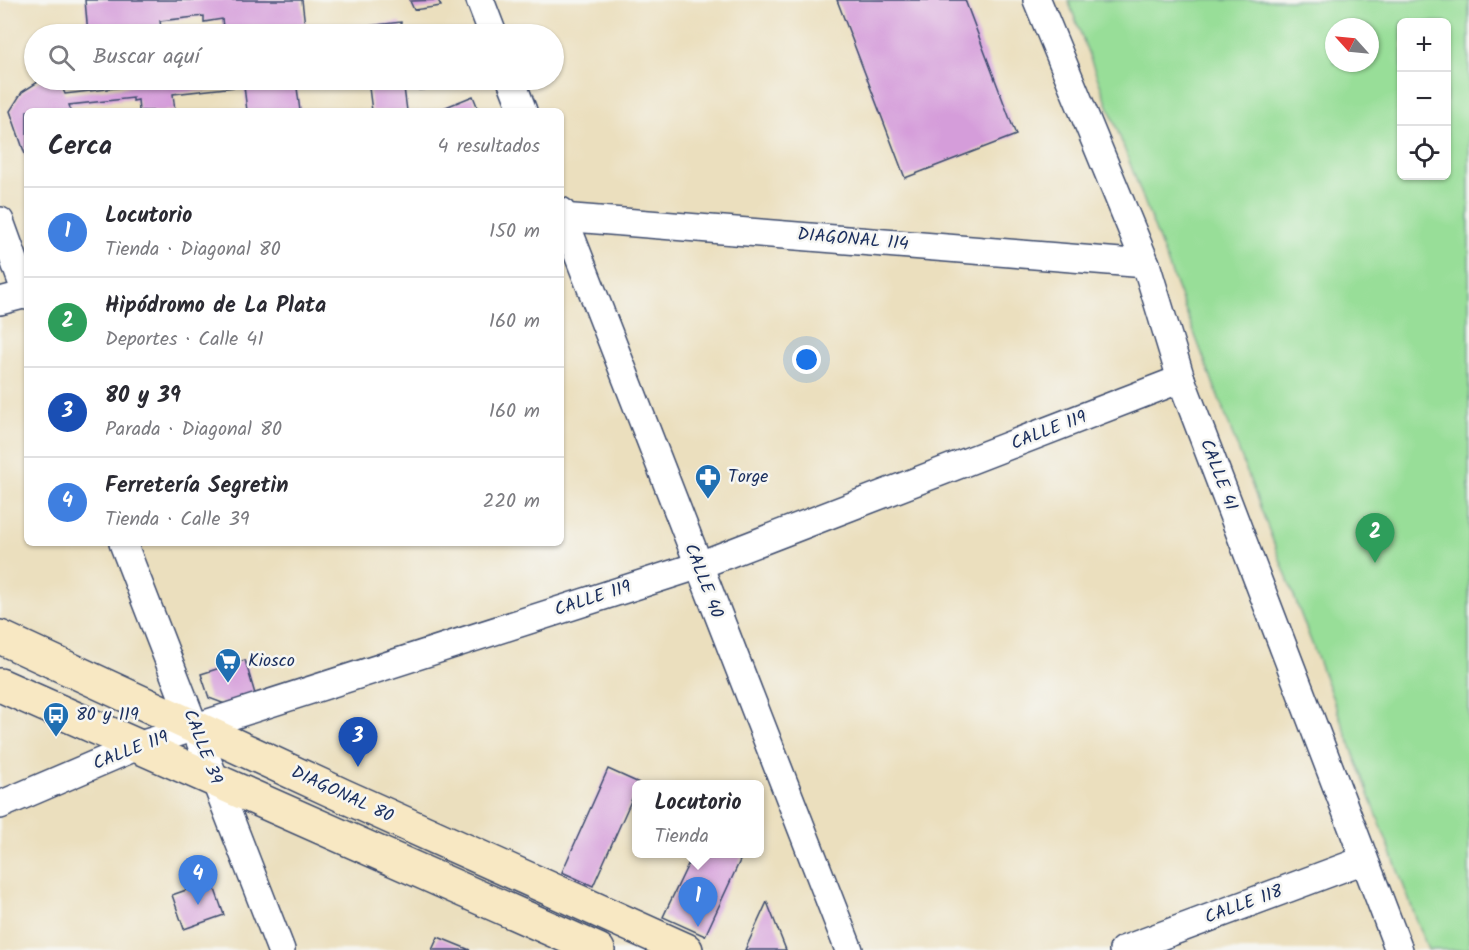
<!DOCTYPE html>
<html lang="es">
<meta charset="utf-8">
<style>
body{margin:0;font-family:Kalam,sans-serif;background:#f2f2f3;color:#2b2b33}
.controls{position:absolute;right:18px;top:18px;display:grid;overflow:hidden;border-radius:9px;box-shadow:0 2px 4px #0004}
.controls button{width:54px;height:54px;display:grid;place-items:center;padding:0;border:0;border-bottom:2px solid #e1e1e2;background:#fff;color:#2b2b33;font:30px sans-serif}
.compass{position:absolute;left:1325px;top:18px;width:54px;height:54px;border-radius:50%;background:#fff;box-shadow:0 2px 4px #0004;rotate:297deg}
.you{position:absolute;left:807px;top:360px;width:21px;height:21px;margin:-15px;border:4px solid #fff;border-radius:50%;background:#1a73e8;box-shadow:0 0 0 9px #1a73e833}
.badge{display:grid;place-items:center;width:39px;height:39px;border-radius:50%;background:#1f6fb2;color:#fff;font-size:20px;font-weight:700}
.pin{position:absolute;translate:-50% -50px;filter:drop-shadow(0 2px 3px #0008)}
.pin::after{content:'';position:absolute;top:32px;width:21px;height:18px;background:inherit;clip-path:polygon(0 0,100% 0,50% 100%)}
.popup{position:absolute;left:632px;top:780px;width:132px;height:78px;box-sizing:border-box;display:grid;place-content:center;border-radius:9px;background:#fff;filter:drop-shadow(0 2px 4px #0005);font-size:20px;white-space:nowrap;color:#7c7c81}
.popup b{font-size:22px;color:#2b2b33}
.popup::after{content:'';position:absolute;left:50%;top:100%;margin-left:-12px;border:12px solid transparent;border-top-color:#fff}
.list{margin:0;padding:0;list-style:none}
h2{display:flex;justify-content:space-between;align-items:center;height:78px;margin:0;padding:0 24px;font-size:26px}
h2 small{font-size:20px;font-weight:400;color:#7c7c81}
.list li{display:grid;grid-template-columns:39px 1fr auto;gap:18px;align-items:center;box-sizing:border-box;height:90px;padding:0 24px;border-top:2px solid #e1e1e2}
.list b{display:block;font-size:22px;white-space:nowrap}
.list p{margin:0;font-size:20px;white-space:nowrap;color:#7c7c81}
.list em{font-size:20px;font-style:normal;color:#7c7c81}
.icon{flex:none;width:33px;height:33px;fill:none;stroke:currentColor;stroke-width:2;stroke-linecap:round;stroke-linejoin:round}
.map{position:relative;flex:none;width:1469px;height:950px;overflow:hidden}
.search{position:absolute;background:#fff;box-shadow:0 2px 4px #0004;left:24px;top:24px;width:540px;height:66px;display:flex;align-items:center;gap:15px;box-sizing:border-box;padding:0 21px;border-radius:33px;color:#7c7c81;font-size:22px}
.panel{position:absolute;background:#fff;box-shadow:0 2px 4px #0004;left:24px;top:108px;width:540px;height:438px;border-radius:9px}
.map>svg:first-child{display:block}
</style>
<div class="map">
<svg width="1469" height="950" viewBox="0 0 1469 950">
<rect width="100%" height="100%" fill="#f6f6f2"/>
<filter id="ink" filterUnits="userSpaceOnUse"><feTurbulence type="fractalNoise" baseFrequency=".0167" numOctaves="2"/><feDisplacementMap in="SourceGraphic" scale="12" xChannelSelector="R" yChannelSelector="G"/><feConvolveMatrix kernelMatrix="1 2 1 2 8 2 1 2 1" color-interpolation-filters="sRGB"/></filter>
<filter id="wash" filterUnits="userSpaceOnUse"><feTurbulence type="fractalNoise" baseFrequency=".008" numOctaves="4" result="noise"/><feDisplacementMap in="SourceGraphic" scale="24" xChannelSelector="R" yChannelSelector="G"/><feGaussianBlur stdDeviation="1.35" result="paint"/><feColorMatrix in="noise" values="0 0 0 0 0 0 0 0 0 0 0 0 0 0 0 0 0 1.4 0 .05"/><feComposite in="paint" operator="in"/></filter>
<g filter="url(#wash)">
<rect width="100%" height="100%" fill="#ebdfbe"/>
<path fill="#98de98" stroke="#5a867b" stroke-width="1.5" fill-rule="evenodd" d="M1068,0H1469V950H1428ZM1402,22H1446V176H1402ZM1334,27H1370V63H1334Z"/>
<g id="blocks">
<g fill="#d59dda">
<polygon points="85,0 302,0 306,34 224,34 222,19 204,22 204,16 160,21 162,34 88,34"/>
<polygon points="438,0 441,6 414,10 410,1"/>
<polygon points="837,0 965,0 1016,135 905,178"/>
<polygon points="401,22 402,34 309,34 309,33"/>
<polygon points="41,80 59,80 65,94 132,86 131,80 296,80 300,111 247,111 244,86 173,94 175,111 139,111 138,100 133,101 133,98 69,105 71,111 27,111 27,160 10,111 22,92"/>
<polygon points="368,80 403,80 407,111 372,111"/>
<polygon points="410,80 446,80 446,81 428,83 428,89 419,90 418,84 411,85"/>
<polygon points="473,96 479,111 436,111"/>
<polygon points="245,660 255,694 225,704 209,698 201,674"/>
<polygon points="608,769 639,783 593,886 562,872"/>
<polygon points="693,854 743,854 705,936 663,917"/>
<polygon points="212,881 224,915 184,929 172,895"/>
<polygon points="767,902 786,950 745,950"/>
<polygon points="438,937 470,950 432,950"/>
</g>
</g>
</g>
<g filter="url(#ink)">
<use href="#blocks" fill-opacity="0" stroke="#3a496c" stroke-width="1.5"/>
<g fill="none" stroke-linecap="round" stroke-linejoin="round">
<g stroke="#3a496c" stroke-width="30">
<g id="street">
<polyline points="480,0 493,34"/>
<polyline points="1037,0 1146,264 1181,379 1399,950"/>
<polyline points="511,80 523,111"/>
<polyline points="561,211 849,950"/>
<polyline points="561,217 1146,264"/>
<polyline points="0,221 27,296"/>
<polyline points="0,301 27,294"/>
<polyline points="123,543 281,950"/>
<polyline points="0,805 140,745 697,566 1181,379"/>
<polyline points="1123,950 1364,860"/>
</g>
</g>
<g stroke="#3a496c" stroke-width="36">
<g id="secondary">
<polyline points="0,637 344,796 686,950"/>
<polyline points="0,685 598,950"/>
</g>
</g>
<use href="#street" stroke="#fff" stroke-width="27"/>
<use href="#secondary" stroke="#f8e8c3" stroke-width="33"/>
</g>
</g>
<defs>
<g id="pharmacy-pin" transform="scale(1.35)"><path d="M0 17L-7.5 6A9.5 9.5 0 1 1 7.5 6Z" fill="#1f6fb2" stroke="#f6f6f2"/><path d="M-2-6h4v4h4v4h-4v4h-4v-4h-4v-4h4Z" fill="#fff"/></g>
<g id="supermarket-pin" transform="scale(1.35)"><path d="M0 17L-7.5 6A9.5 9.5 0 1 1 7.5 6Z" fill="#1f6fb2" stroke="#f6f6f2"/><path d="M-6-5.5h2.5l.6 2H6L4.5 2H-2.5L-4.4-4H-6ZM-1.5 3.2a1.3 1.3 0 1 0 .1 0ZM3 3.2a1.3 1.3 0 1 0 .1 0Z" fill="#fff"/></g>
<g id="bus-pin" transform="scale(1.35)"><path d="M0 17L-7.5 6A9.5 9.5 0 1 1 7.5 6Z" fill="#1f6fb2" stroke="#f6f6f2"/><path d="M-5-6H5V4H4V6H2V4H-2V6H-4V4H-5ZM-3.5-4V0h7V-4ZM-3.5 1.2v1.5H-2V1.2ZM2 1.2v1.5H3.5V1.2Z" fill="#fff"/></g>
</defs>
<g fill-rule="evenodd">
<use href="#pharmacy-pin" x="708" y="477"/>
<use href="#supermarket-pin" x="228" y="661"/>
<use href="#bus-pin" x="56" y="715"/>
</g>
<g text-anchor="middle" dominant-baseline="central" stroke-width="5" stroke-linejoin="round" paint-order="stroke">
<g font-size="18" fill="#1b2f5e" stroke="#f6f6f2">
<text transform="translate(853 240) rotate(5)">DIAGONAL 114</text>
<text transform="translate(1049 431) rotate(-21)">CALLE 119</text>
<text transform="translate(1218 475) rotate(69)">CALLE 41</text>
<text transform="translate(703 581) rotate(69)">CALLE 40</text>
<text transform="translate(593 599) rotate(-18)">CALLE 119</text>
<text transform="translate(202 747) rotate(69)">CALLE 39</text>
<text transform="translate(131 751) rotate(-21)">CALLE 119</text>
<text transform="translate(342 795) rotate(25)">DIAGONAL 80</text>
<text transform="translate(1244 905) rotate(-20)">CALLE 118</text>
</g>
<g font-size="18" fill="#1b2f5e" stroke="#f6f6f2" text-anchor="start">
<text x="728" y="477">Torge</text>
<text x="248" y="661">Kiosco</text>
<text x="76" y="715">80 y 119</text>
</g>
</g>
</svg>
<div class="controls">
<button>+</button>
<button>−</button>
<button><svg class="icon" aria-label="locate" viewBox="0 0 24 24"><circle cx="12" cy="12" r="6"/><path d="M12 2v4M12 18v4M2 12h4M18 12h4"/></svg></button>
</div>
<svg class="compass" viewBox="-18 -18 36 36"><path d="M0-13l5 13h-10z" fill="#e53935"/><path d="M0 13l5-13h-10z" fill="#7c7c81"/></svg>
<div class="you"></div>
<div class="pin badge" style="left:698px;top:927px;background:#3f7fe0">1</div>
<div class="popup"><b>Locutorio</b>Tienda</div>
<div class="pin badge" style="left:1375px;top:563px;background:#2e9e5b">2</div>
<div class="pin badge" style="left:358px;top:767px;background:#1a4fb4">3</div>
<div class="pin badge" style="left:198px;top:905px;background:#3f7fe0">4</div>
<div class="search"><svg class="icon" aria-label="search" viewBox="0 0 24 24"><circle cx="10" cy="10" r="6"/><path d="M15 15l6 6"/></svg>Buscar aquí</div>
<section class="panel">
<h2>Cerca<small>4 resultados</small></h2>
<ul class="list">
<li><span class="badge" style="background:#3f7fe0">1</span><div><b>Locutorio</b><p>Tienda · Diagonal 80</p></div><em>150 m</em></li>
<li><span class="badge" style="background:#2e9e5b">2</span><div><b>Hipódromo de La Plata</b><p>Deportes · Calle 41</p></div><em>160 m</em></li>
<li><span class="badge" style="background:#1a4fb4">3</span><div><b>80 y 39</b><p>Parada · Diagonal 80</p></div><em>160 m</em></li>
<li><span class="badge" style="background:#3f7fe0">4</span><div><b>Ferretería Segretin</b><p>Tienda · Calle 39</p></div><em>220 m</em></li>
</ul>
</section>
</div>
